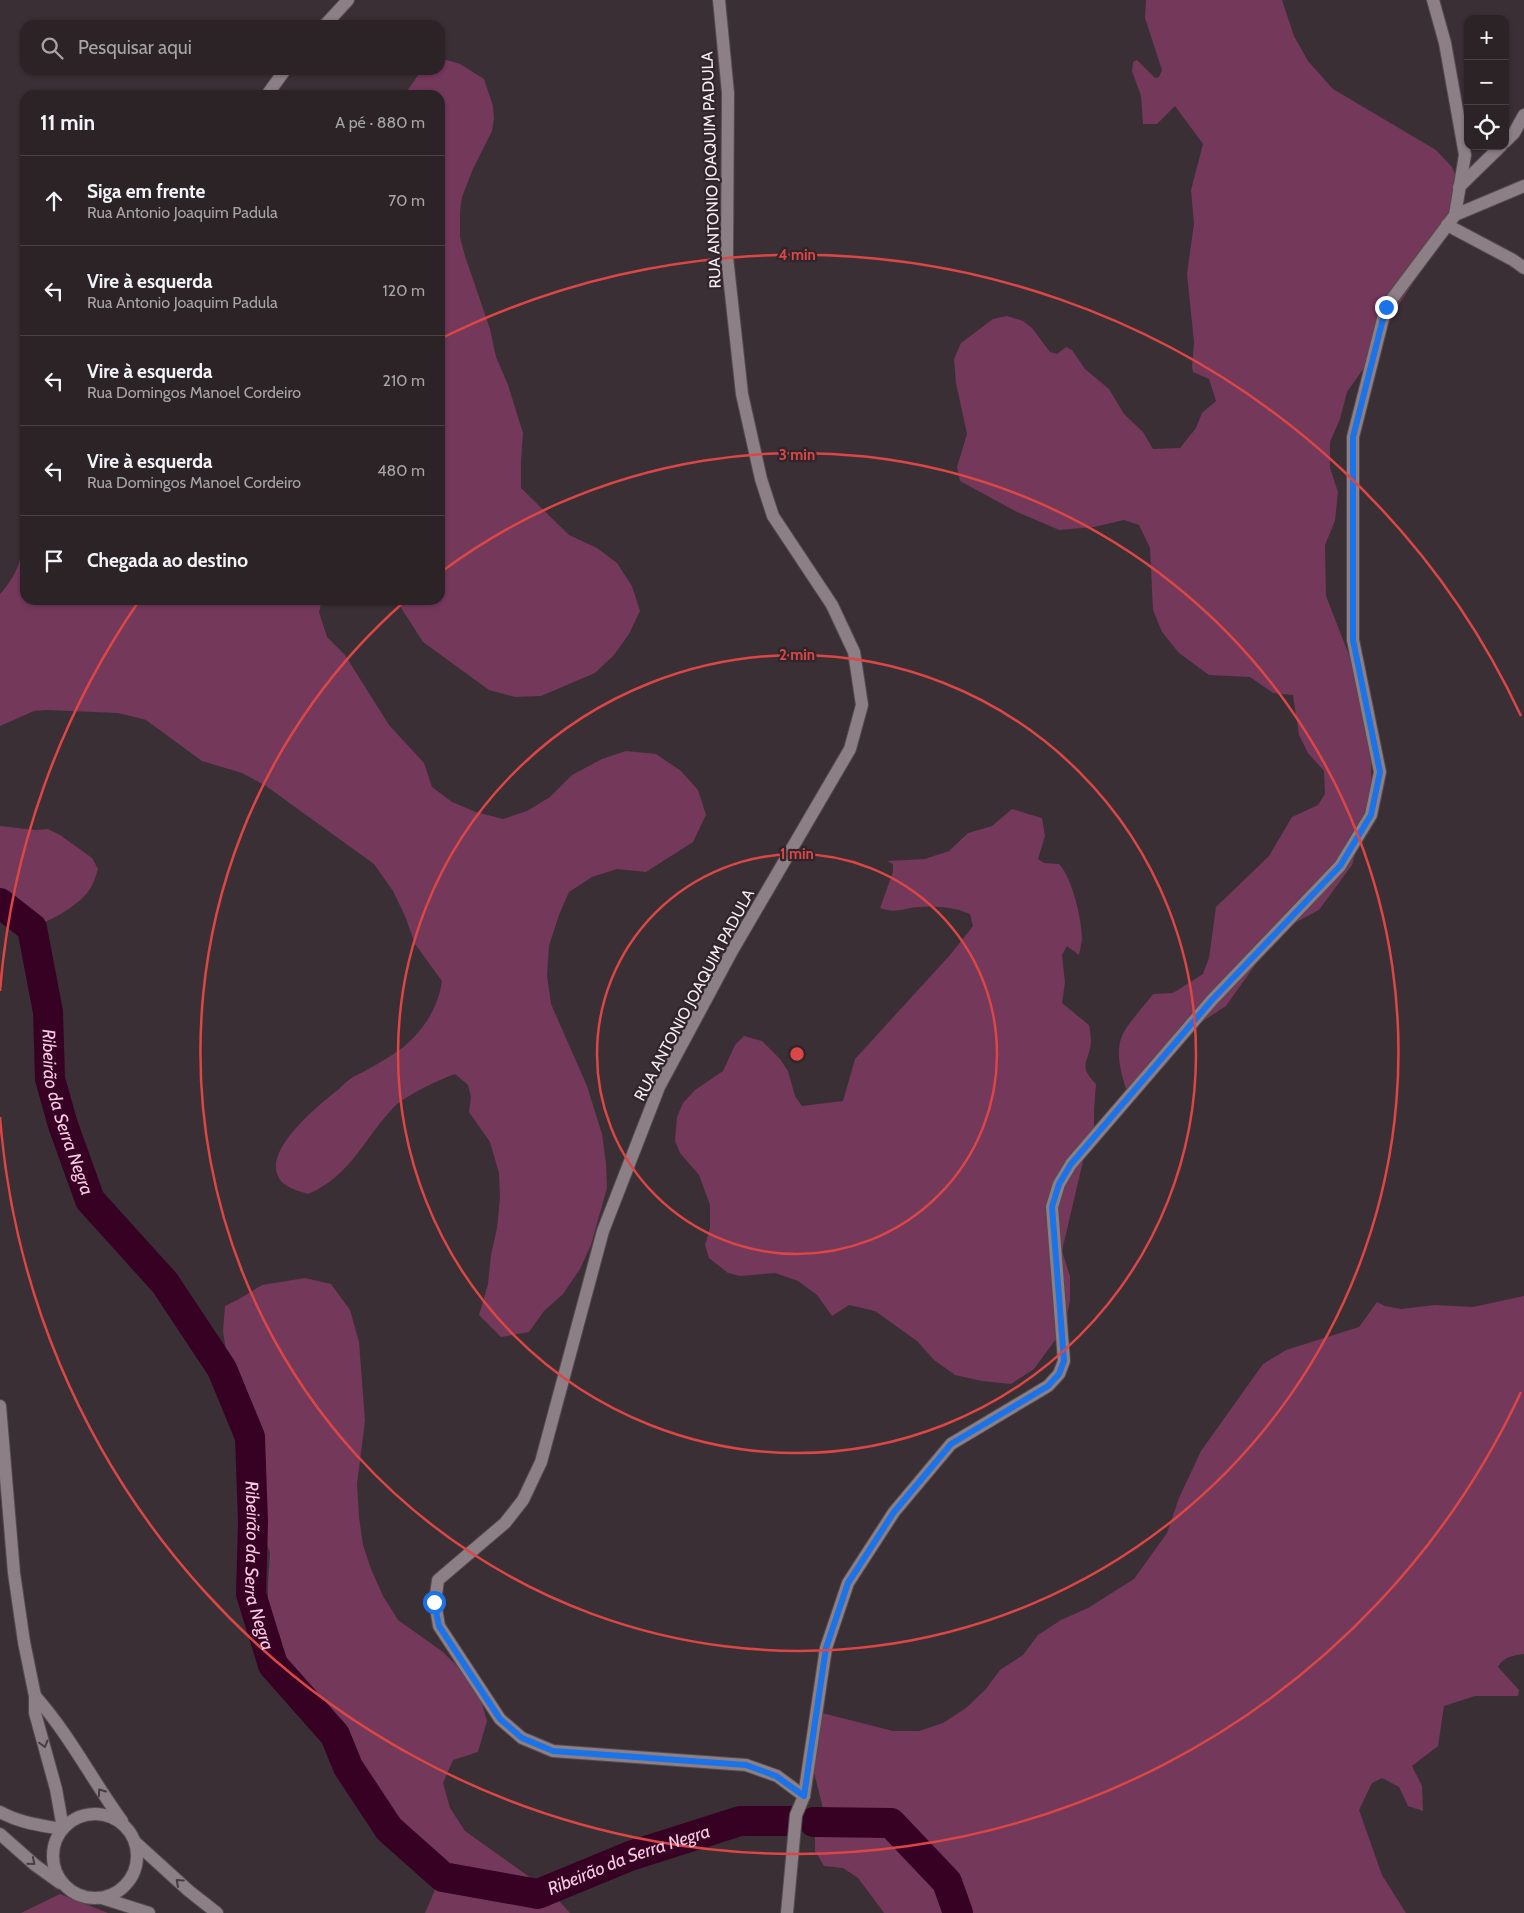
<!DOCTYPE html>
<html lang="pt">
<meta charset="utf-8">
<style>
body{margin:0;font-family:Cabin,sans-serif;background:#342b2f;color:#f1f3f6}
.controls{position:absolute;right:15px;top:15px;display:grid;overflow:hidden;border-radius:10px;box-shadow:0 1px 4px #0004}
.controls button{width:45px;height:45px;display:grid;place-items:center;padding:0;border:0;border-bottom:1px solid #484044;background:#2c2327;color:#f1f3f6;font:25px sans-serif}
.stop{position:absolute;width:15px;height:15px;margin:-11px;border:4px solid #1a73e8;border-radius:50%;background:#fff}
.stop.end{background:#1a73e8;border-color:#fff;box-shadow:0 1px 5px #0008}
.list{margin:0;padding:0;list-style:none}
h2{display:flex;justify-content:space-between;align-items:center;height:65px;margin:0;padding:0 20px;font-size:21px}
h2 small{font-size:16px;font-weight:400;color:#a6a4a7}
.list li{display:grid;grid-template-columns:32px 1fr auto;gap:15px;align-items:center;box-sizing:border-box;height:90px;padding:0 20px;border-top:1px solid #484044}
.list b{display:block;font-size:19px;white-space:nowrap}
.list p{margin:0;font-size:16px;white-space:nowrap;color:#a6a4a7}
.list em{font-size:16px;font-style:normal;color:#a6a4a7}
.icon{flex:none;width:28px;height:28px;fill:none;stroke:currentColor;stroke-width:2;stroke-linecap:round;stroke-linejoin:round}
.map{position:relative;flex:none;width:1524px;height:1913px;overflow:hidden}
.search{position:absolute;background:#2c2327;box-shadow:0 1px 4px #0004;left:20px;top:20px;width:425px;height:55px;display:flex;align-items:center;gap:12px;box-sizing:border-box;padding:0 18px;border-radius:15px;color:#a6a4a7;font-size:19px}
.panel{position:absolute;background:#2c2327;box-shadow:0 1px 4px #0004;left:20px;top:90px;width:425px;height:515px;border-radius:15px}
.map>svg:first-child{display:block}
</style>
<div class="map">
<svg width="1524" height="1913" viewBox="0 0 1524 1913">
<rect width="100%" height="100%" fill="#3a2f34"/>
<g fill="#74385a">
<path d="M1146,0H1282L1294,36L1308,61L1333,89L1436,150L1452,167L1458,181L1450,228L1399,304L1382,337L1380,345L1347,392L1340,419L1330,442V468L1338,492L1335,521L1325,545L1326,596L1370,709L1372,811L1361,834L1352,865L1319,910L1289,926L1270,944L1226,1006L1203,1021L1165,1056L1129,1098C1123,1080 1114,1054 1122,1036C1127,1024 1145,1005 1153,994L1173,993L1203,974L1209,958L1216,907L1269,856L1292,817L1318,805L1325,794L1324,771L1308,753L1299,735L1293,695L1273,693L1250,677L1209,675L1179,653L1162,632L1153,610L1150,548L1139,525L1124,520L1094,527L1059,530L1015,511L960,481L957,467L967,434L956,383L954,359L961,343L993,319L1007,316L1023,321L1032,328L1050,352L1057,354L1066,347L1072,350L1085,369L1109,389L1124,414L1143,432L1153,449L1180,448L1196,428L1202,413L1216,401L1209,379L1193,372L1192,367L1194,342L1187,274L1194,224L1191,190L1203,144L1175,106L1157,124H1143L1141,96L1132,71L1133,62L1137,60L1155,78L1159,77L1162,70L1145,18Z"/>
<polygon points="447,60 460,64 484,79 493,106 494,119 492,131 473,169 462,197 460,212 460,237 465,256 490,329 496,357 508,385 523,433 521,462 521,488 569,535 597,548 617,563 632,586 640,611 629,634 614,655 595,673 541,696 515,697 489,690 423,642 396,600 440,600 440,95 404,95 422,70 440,70 440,62"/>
<path d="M25,531V600H322L319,612L327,637L345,655L389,725L424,763L432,787L452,802L476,812L503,819L527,811L550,797L572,775L602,759L626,751L656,754L681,771L698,790L706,815L693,842L646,872L617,869L592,877L569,892L559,915L549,946L547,976L551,1004L587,1086L602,1134L606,1163L607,1188L591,1245L580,1269L563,1294L544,1311L529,1332L501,1337L479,1315L488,1284L491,1255L497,1228L500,1198L499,1173L490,1142L469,1112L471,1097L468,1085L455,1074C440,1079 405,1096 394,1107C364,1138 351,1176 308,1194C299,1191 287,1188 281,1181C258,1153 320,1104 339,1089C342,1086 346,1082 350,1079C354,1076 359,1074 363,1072C381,1062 402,1051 416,1035C430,1019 439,1002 442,981L415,944L405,916L393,891L374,864L266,786L242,773L202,761L146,720L131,716L117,713L47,710L34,711L0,726V594C9,584 17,572 20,559C22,549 22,541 25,531Z"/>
<path d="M1012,809L1042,818L1045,836L1038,859L1044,863L1059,864C1072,877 1082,920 1082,939C1081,945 1080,950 1079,955L1067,946L1062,955L1065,982L1062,1003L1089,1025C1090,1031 1091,1037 1091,1042C1089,1064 1077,1064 1096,1084L1094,1111V1137L1083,1161L1062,1251L1070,1276V1301L1064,1328L1034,1369L1011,1384L982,1381L955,1375L934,1360L917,1341L875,1311L849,1305L832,1316L817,1295L798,1281L775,1273L740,1276L728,1273L709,1258L705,1245L710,1228V1205L699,1175L680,1153L675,1141L677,1117L683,1103L695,1090L723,1071L735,1045L744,1036L762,1041L780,1059L788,1071L795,1096L802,1106L843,1101L855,1059L950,955L973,926L970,914C955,907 936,906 919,907C903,908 897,914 880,908L893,872V864L887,861L925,859L949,851L968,833L992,826Z"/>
<path d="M0,826L35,830L48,829L60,835L92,858L98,869C95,878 93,886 87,893C78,905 46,925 31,926C21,927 10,924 0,922Z"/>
<polygon points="305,1278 331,1284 350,1310 359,1342 365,1421 357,1484 359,1517 363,1545 371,1569 383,1596 398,1620 443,1652 465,1674 480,1697 487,1721 478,1752 453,1760 443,1783 450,1808 465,1831 552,1893 570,1913 425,1913 435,1890 401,1841 394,1817 376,1798 361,1775 343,1756 329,1733 317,1706 299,1687 276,1632 268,1608 268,1583 270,1553 262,1529 265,1499 232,1388 223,1331 225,1306 239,1299 262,1285"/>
<path d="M1524,1296V1654C1514,1655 1503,1657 1498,1667L1519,1690L1518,1696H1475L1444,1706L1438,1746L1412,1766L1422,1786L1423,1811L1408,1806L1399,1787L1382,1778L1372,1783L1359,1810L1382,1875L1406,1913H884L858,1878L843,1868L824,1866L815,1851V1833L824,1812L813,1769L822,1713L893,1731H919L943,1723L966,1708L985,1690L1000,1670L1023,1655L1038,1635L1061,1620L1088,1608L1134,1579L1167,1533L1179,1498L1201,1451L1263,1364L1286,1350L1359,1327L1377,1302L1385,1306L1401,1309L1435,1305L1473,1307Z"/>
<polygon points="60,1894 108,1913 21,1913"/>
</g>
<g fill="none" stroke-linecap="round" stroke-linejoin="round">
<g stroke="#370124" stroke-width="30">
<path id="s1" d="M0,903L32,928L48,1012L50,1079L63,1125L90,1200L165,1283L222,1369L250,1437L253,1522L251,1594L273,1665L335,1735L348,1767L389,1829L443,1877L538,1894L630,1856L740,1821H791"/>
<polyline points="814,1822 891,1823 947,1882 958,1913"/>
</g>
<g stroke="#544b4f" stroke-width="14">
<g id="minor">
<polyline points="719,0 728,93 727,257 742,394 761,479 773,516 832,605 854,652 862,705 850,749 732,951 659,1087 603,1231 541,1462 523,1500 505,1523 438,1580 435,1602 439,1626 500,1719 522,1738 553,1751 746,1765 777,1776 804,1796 796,1815 787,1913"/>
<polyline points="325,25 348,0"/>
<polyline points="267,95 285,70"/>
<polyline points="1505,142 1514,133 1524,115"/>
<polyline points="1459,187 1501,146"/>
<polyline points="1455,215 1524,186"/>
<polyline points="1447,225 1513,260 1524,268"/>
<polyline points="0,1406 14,1573 24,1642 35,1696 35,1713 56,1789 63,1828"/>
<path d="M35,1696C69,1734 92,1780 122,1821"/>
<polyline points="804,1796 826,1648 848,1583 894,1512 951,1444 1048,1386 1059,1374 1064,1361 1052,1207 1059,1184 1071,1164 1212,1000 1340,866 1371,815 1380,772 1353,640 1353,437 1386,307 1455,215 1465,155 1445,43 1433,0"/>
<path d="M0,1812C20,1823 40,1825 61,1829"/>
<circle cx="95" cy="1856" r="42"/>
<polyline points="0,1834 35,1865 60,1883"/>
<polyline points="135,1842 189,1891 217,1913"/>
<polyline points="102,1898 149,1913"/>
</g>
</g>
<use href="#minor" stroke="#8c7f85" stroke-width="12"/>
</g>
<defs><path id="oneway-chevron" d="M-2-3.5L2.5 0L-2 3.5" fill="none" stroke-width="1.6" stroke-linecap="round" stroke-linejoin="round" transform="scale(1.25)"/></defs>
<g stroke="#463c41">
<use href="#oneway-chevron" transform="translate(44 1744) rotate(75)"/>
<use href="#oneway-chevron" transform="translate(101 1792) rotate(-125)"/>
<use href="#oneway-chevron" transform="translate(32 1862) rotate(40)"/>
<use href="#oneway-chevron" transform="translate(179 1882) rotate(-138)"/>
</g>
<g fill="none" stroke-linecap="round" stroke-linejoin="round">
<polyline stroke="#1a73e8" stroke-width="6" points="434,1602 439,1626 500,1719 522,1738 553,1751 746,1765 776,1776 804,1796 826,1648 848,1583 894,1512 951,1444 1048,1386 1059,1374 1064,1361 1052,1207 1059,1184 1071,1164 1212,1000 1340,866 1371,815 1380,772 1353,640 1353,437 1386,307"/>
</g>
<g fill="none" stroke="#db4646" stroke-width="2.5">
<circle cx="797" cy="1054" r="200"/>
<circle cx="797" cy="1054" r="399"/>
<path d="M441 572A599 599 0 1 1 404 602"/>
<path d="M1521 1392A799 799 0 0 1 0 1117M0 991A799 799 0 0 1 139 601M440 339A799 799 0 0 1 1521 716"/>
</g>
<g text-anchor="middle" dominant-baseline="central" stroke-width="4.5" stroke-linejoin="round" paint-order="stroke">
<g font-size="16" fill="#f5eef1" stroke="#2f252a">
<text transform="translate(711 170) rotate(-92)">RUA ANTONIO JOAQUIM PADULA</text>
<text transform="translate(694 995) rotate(-62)">RUA ANTONIO JOAQUIM PADULA</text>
</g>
<g font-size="18" font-style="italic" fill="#f7cae1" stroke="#2f252a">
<text stroke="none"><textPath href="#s1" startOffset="229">Ribeirão da Serra Negra</textPath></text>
<text stroke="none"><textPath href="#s1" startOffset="739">Ribeirão da Serra Negra</textPath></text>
<text stroke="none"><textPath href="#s1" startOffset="1309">Ribeirão da Serra Negra</textPath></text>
</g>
</g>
<circle cx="797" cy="1054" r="8" fill="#db4646" stroke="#2f252a" stroke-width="2.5"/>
<g font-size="15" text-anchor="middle" font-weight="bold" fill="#db4646" stroke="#2f252a" stroke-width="4.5" stroke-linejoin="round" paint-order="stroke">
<text x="797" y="260">4 min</text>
<text x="797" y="460">3 min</text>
<text x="797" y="660">2 min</text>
<text x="797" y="859">1 min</text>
</g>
</svg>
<div class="controls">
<button>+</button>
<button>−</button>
<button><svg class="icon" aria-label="locate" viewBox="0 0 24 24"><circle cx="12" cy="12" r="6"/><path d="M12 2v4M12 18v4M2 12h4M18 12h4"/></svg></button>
</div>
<div class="stop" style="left:434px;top:1602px"></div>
<div class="stop end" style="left:1386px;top:307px"></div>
<div class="search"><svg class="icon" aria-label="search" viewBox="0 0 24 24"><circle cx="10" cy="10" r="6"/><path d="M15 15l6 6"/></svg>Pesquisar aqui</div>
<section class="panel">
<h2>11 min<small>A pé · 880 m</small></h2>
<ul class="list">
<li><svg class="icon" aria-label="ahead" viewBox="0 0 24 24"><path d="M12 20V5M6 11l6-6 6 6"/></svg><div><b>Siga em frente</b><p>Rua Antonio Joaquim Padula</p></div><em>70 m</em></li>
<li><svg class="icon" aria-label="left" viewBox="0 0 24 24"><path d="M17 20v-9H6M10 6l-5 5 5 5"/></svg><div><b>Vire à esquerda</b><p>Rua Antonio Joaquim Padula</p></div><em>120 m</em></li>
<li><svg class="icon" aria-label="left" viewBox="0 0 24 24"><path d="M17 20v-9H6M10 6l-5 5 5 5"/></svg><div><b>Vire à esquerda</b><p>Rua Domingos Manoel Cordeiro</p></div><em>210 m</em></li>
<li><svg class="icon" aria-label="left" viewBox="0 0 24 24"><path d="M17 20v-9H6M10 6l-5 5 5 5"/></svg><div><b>Vire à esquerda</b><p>Rua Domingos Manoel Cordeiro</p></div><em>480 m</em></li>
<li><svg class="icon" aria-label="arrive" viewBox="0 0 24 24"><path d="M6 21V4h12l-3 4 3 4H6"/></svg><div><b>Chegada ao destino</b></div></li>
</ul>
</section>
</div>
